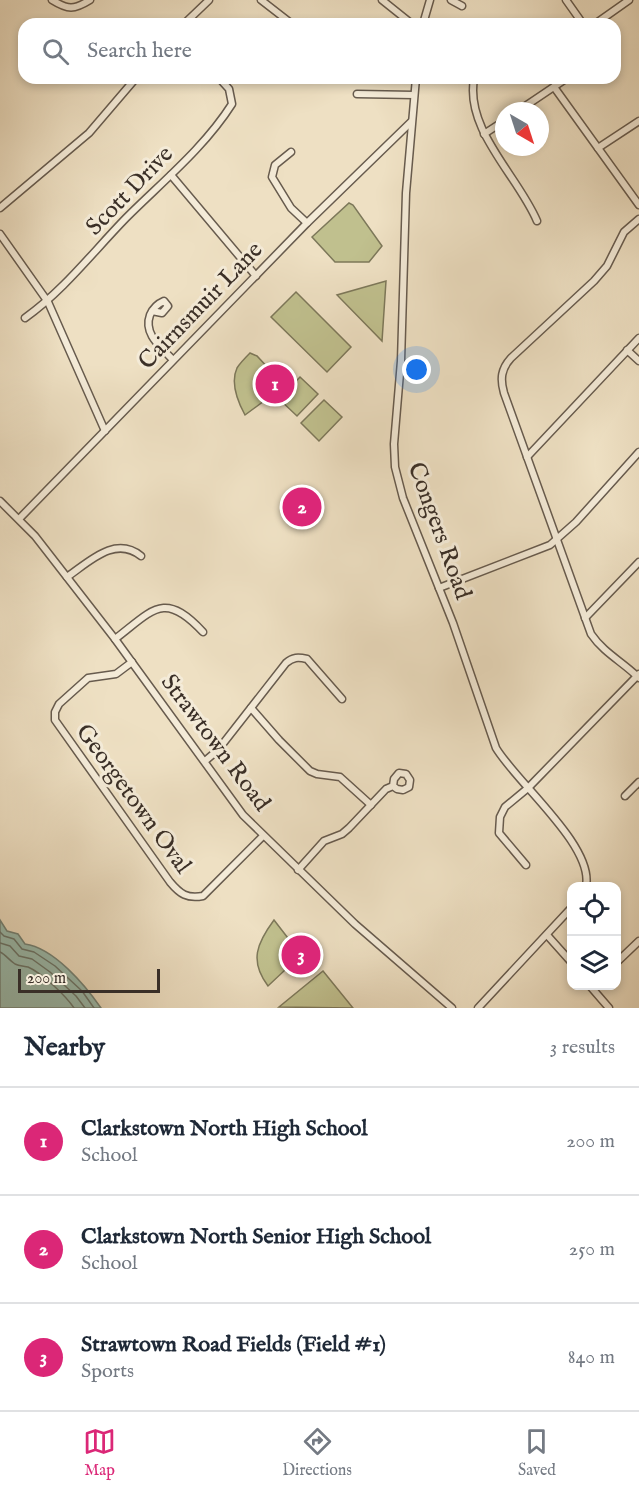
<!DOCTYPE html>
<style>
body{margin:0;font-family:"IM FELL English",serif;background:#f6f6f7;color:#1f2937}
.controls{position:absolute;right:18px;bottom:18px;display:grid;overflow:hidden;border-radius:12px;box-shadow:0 3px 9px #0003}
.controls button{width:54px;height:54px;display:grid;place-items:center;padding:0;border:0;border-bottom:2px solid #e0e1e3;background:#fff;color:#1f2937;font:30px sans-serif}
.compass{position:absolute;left:495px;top:102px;width:54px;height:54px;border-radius:50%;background:#fff;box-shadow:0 3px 9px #0003;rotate:141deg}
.scale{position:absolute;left:18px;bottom:15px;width:142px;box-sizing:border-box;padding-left:6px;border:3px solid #3a2f27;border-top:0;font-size:16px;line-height:21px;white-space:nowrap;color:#3a2f27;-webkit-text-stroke:4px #f4ebd8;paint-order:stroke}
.you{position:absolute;left:417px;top:370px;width:21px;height:21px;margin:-15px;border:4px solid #fff;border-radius:50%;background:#1a73e8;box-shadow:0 0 0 9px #1a73e833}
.badge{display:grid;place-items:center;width:39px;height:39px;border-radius:50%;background:#db2777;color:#fff;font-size:20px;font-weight:700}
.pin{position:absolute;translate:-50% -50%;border:3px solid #fff;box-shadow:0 2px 6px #0006}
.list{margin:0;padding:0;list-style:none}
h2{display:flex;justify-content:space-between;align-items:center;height:78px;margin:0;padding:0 24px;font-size:26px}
h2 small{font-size:20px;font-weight:400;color:#747a83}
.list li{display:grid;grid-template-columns:39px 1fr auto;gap:18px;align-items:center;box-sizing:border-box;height:108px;padding:0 24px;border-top:2px solid #e0e1e3}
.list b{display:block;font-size:22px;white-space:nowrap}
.list p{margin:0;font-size:20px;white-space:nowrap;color:#747a83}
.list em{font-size:20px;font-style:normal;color:#747a83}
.icon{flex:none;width:33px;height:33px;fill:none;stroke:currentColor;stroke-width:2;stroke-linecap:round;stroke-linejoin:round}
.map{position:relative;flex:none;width:639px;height:1008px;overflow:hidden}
.search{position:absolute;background:#fff;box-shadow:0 3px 9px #0003;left:18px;right:18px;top:18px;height:66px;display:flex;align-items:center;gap:15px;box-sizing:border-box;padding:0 21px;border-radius:18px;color:#747a83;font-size:22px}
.sheet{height:402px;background:#fff}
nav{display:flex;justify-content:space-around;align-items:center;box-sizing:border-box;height:84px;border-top:2px solid #e0e1e3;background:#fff;font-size:16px;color:#747a83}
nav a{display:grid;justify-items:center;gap:3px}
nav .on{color:#db2777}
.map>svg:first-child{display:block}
</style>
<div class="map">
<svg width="639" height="1008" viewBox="0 0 639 1008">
<rect width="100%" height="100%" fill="#eee0c3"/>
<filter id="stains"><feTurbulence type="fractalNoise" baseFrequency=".00333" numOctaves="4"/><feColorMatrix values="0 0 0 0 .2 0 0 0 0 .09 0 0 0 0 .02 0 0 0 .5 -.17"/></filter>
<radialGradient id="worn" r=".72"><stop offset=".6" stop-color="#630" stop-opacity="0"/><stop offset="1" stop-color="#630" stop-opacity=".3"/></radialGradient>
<g fill="#c0c08e" stroke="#7d785a" stroke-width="1.5">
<polygon points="349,203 353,205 382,246 369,262 335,262 312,237"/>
<polygon points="386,281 382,341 337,295"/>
<polygon points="296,292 351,347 327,372 271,317"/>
<path d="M250,353L257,356L281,382L283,387L245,415C238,402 230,383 237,368C240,363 246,357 250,353Z"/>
<polygon points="300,377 318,394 297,416 279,399"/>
<polygon points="324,400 342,417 319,441 301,423"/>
<path d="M274,920L301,955L268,986C249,961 257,943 274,920Z"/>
<polygon points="323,971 353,1008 279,1007"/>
</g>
<path fill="#9abdb0" stroke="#748479" stroke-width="1.5" d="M0,920L7,931L18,934L25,944C54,948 85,985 101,1008H0Z"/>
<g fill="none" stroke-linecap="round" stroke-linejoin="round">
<g stroke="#6a766c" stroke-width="1.5">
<polyline points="0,932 4,936 14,939 22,949 34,952 55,966 82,991 94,1008"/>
<polyline points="0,943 10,946 19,956 32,959 50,972 76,996 85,1008"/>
<path d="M0,952C6,955 9,960 15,964C19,966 24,966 28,967C42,973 66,996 74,1008"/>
</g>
<g stroke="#675b4e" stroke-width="9">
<g id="minor">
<path d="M52,0C68,10 74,10 90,0"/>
<polyline points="261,0 292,24"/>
<polyline points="382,0 412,24"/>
<polyline points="451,0 462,6"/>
<polyline points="566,0 583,24"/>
<polyline points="184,24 209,0"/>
<polyline points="423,24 430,0"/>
<polyline points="595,24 629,0"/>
<path d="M416,78L406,193L401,361L394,444L395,467L403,498L453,623L496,748C517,783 594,846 586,886"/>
<path d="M474,79C465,130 518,176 537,221"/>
<polyline points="554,87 639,205"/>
<polyline points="357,94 414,95"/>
<polyline points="518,111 567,78"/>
<polyline points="484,134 504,121"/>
<polyline points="598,148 639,121"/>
<polyline points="291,152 275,165 272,177 291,208 307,223"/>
<polyline points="171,175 256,276"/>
<polyline points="0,208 89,133 136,78"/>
<path d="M639,219L624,232L607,266L594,281L511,358C501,369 500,379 504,393L591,634C604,653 623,662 639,678"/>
<polyline points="0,234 48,302 105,431"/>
<path d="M152,311L162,313L168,306L164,301C157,304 153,308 150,315C143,334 161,347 173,360"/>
<path d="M25,318C64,290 92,253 126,218C162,182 204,148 232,104L229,89L219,78"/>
<polyline points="627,350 639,361"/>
<polyline points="527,457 639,338"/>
<polyline points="0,501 35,536 115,639 243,815 355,924 452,1008"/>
<polyline points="19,519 307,223 411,122"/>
<path d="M67,577C89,562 115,535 141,556"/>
<polyline points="439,588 550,545 576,522 639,452"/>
<polyline points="585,618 639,562"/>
<path d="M115,639C153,610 164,590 203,632"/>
<path d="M132,662L116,674L88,678L59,704L55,712V720L170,882C180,894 187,899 203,896L263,836"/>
<polyline points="251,708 279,740 310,771 317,774 340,777 371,805"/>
<path d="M205,761L218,750L286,663C293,657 298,657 307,659L342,699"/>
<polyline points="625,796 639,782"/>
<polyline points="526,865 499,833 500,817 505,807 528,788 639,674"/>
<polyline points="298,870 324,841 342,834 349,828 386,789 393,786 397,789 403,790 409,787 410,780 406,774 399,773 394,779 393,786"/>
<polyline points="547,935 572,963"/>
<polyline points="616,963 639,941"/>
<polyline points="590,986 609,1008"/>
<polyline points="478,1008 572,907"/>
</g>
</g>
<use href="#minor" stroke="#f4ebd8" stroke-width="6"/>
</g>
<g text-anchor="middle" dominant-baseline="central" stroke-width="6" stroke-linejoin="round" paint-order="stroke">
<g font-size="24" fill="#3a2f27" stroke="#f4ebd8">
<text transform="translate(130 191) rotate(-46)">Scott Drive</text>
<text transform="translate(201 306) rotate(-46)">Cairnsmuir Lane</text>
<text transform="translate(439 531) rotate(70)">Congers Road</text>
<text transform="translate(215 743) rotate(53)">Strawtown Road</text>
<text transform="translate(133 799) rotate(54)">Georgetown Oval</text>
</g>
</g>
<rect width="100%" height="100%" filter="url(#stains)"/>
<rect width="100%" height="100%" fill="url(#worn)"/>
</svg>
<div class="controls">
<button><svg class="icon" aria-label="locate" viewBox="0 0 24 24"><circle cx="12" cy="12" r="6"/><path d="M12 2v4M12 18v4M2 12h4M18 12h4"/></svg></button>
<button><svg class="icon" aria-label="layers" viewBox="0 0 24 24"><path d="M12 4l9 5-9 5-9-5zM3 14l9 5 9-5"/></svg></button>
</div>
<svg class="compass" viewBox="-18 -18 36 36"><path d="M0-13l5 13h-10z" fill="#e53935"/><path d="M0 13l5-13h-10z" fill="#747a83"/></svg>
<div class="scale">200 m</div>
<div class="you"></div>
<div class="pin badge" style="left:275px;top:384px">1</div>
<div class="pin badge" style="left:302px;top:507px">2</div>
<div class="pin badge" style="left:301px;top:955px">3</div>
<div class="search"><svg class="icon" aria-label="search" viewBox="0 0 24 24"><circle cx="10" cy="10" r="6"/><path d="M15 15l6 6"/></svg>Search here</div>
</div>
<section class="sheet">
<h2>Nearby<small>3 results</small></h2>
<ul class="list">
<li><span class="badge">1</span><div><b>Clarkstown North High School</b><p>School</p></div><em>200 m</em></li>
<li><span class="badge">2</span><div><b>Clarkstown North Senior High School</b><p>School</p></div><em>250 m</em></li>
<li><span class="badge">3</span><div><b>Strawtown Road Fields (Field #1)</b><p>Sports</p></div><em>840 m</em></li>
</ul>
</section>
<nav>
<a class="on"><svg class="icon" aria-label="map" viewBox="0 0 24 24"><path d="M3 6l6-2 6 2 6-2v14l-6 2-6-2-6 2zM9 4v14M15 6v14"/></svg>Map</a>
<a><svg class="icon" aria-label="directions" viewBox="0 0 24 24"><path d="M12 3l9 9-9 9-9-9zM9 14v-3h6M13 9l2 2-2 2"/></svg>Directions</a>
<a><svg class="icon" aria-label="saved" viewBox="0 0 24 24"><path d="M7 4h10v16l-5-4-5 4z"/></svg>Saved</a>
</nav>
